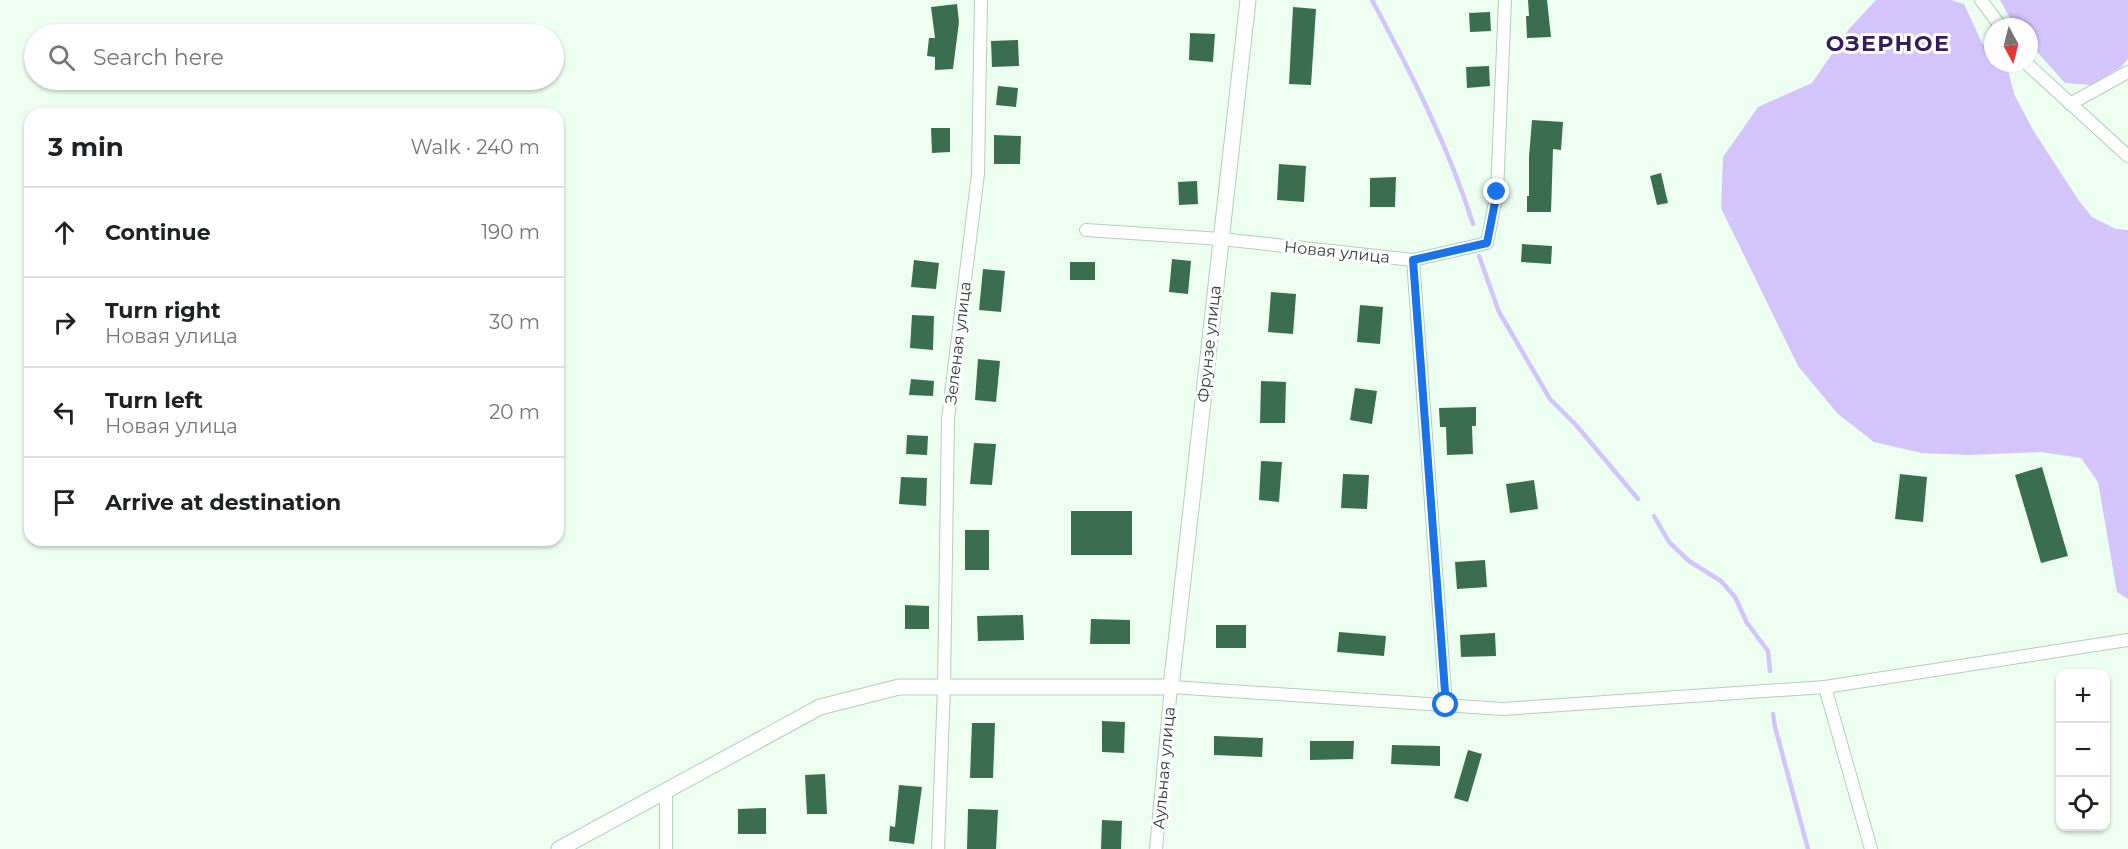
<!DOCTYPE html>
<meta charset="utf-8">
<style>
body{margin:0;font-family:Montserrat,sans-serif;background:#f2f2f2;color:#202124}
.controls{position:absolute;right:18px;bottom:18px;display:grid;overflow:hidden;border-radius:12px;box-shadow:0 2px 4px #0004}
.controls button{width:54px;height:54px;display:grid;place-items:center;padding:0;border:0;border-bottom:2px solid #e0e0e0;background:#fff;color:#202124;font:30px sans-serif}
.compass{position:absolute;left:1984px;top:18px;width:54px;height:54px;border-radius:50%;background:#fff;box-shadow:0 2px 4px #0004;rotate:173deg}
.stop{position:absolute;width:18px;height:18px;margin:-14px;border:4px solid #1a73e8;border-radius:50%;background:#fff}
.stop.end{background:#1a73e8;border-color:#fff;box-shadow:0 2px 6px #0008}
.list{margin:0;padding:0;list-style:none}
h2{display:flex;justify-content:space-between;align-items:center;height:78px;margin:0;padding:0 24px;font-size:26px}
h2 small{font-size:20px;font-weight:400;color:#757577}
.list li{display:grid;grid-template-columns:39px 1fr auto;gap:18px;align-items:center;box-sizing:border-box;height:90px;padding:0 24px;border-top:2px solid #e0e0e0}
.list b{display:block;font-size:22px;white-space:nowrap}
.list p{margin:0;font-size:20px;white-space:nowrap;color:#757577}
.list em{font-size:20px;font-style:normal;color:#757577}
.icon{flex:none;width:33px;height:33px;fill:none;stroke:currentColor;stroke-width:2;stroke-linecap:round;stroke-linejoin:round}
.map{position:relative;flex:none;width:2128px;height:849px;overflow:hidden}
.search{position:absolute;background:#fff;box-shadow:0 2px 4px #0004;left:24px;top:24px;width:540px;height:66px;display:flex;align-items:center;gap:15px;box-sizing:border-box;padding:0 21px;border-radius:33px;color:#757577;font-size:22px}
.panel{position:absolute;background:#fff;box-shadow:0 2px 4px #0004;left:24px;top:108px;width:540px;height:438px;border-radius:18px}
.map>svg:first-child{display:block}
</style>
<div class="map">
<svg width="2128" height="849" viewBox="0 0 2128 849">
<rect width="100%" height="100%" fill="#ecfff1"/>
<g fill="#d3c5fc">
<polygon points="1876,0 1951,0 1964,4 1982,43 1993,55 1993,63 2001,63 2008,70 2014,94 2033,130 2079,201 2092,217 2116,229 2128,230 2128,599 2117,592 2098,482 2081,458 2041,452 1969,455 1922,453 1874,442 1838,414 1798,366 1721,208 1723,157 1758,107 1812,83 1849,29"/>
<polygon points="2000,0 2128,0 2128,59 2121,67 2091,85 2065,83 2029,43 2029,27 2015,27"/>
</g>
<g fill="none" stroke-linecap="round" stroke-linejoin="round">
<g stroke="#d3c5fc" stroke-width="4.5">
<path d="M1372,0C1411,73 1448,145 1473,224"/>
<polyline points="1479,256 1499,312 1550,399 1576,425 1638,499"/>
<polyline points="1654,516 1669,542 1689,561 1721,581 1735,597 1747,623 1768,651 1770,671"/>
<polyline points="1773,714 1775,727 1808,849"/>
</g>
</g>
<g fill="#3b6e4e">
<polygon points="1528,0 1547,0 1551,37 1527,38 1526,16 1529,16"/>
<polygon points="957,4 959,22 953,69 935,70 935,57 927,56 929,38 935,38 931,7"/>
<polygon points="1293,7 1316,9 1311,85 1289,84"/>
<polygon points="1490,12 1491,31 1470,32 1469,13"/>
<polygon points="1190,33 1215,34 1213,62 1189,60"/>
<polygon points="1018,40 1019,66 992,67 991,41"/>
<polygon points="1489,66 1490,86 1467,88 1466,67"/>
<polygon points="998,86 1018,88 1016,107 996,105"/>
<polygon points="1532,120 1563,122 1561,150 1553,149 1551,212 1527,212 1527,196 1529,196 1529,157"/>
<polygon points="931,128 950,128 950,152 932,153"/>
<polygon points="994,135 1021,136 1020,164 994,164"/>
<polygon points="1279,164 1306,166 1304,202 1277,200"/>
<polygon points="1661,173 1668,203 1657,205 1650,176"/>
<polygon points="1396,177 1395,207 1370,207 1370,178"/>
<polygon points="1197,181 1198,204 1179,205 1178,182"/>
<polygon points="1522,244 1552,246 1551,264 1521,262"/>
<polygon points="1172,259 1191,261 1188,294 1169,292"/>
<polygon points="914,260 939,263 936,289 911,287"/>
<rect x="1070" y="262" width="25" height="18"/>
<polygon points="983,269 1005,271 1001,312 979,310"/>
<polygon points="1271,292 1296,294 1293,334 1268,332"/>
<polygon points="1360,305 1383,307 1380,344 1357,342"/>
<polygon points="912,315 934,316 933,350 910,348"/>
<polygon points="978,359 1000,361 996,402 975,400"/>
<polygon points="911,379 934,381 933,396 909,395"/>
<polygon points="1261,381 1286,382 1285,423 1260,423"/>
<polygon points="1355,388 1377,391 1372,424 1350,420"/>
<polygon points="1476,407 1476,426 1472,426 1473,454 1447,455 1446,427 1440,427 1439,408"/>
<polygon points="907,435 928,436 927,455 906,454"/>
<polygon points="974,443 996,444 992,485 970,484"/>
<polygon points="1261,461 1282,462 1279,502 1259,500"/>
<polygon points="2042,467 2068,556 2041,563 2015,475"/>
<polygon points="1343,474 1369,475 1367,509 1341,508"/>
<polygon points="1900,474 1927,477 1923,522 1895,519"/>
<polygon points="901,477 927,478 926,506 899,504"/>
<polygon points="1534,480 1538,509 1510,513 1506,484"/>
<rect x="1071" y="511" width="61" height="44"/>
<rect x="965" y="530" width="24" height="40"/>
<polygon points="1485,560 1487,587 1457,589 1455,562"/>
<polygon points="905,605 929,606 929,629 905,629"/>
<polygon points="1023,615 1024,640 978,641 977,616"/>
<polygon points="1091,619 1130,620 1130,644 1090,644"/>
<rect x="1216" y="625" width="30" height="23"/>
<polygon points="1339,632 1386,636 1384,656 1337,652"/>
<polygon points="1495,633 1496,656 1461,657 1460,635"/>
<polygon points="1102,721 1125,722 1124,753 1102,752"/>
<polygon points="972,723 995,723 993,778 970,778"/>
<polygon points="1214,736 1263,738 1262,757 1214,755"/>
<polygon points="1310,741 1354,741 1353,759 1310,760"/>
<polygon points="1392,745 1440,746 1440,766 1391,764"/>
<polygon points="1468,750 1482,754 1468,802 1454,798"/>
<polygon points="825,774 827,814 807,814 805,775"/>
<polygon points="899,785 922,787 914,844 889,841 890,826 895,827"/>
<polygon points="766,808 766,834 738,834 738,809"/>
<polygon points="968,809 998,810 996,849 967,849"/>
<polygon points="1102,820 1122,821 1121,849 1101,849"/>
</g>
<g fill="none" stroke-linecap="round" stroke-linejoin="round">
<g stroke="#b1cfba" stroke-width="14">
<g id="minor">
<polyline points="1981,0 2001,27"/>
<polyline points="2026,63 2128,156"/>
<polyline points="2070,104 2128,72"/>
<polyline points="1086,230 1221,239 1413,260 1487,243 1497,192 1505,0"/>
<polyline points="1413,260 1446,705"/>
<polyline points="1825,687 1871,849"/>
<polyline points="666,791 666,849"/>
<polyline points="938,849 944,687 948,419 978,174 981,0"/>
<polyline points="1156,849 1171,687 1503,709 1825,687 2128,640"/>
</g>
</g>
<g stroke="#b1cfba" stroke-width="17">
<polyline id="tertiary" points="559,849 820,707 899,687 1171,687 1248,0"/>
</g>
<use href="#minor" stroke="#fff" stroke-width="12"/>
<use href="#tertiary" stroke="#fff" stroke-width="15"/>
</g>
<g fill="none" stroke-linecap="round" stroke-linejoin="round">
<polyline stroke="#1a73e8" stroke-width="8" points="1446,705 1413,260 1487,243 1497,192"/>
</g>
<g text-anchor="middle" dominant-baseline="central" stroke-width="6" stroke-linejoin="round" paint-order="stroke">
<g font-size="16" fill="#334037" stroke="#fff">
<text transform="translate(1337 252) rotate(6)">Новая улица</text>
<text transform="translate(958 343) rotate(-83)">Зеленая улица</text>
<text transform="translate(1209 344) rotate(-84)">Фрунзе улица</text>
<text transform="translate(1164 768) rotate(-85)">Аульная улица</text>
</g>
<g font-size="22" font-weight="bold" letter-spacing="1.5" fill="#331f58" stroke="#fff">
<text x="1888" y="43">ОЗЕРНОЕ</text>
</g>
</g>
</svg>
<div class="controls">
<button>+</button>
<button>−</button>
<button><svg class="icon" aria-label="locate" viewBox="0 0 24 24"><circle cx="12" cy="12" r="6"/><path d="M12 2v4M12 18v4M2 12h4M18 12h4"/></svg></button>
</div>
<svg class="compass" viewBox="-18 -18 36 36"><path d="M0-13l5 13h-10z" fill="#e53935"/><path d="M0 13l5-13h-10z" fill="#757577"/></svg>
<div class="stop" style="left:1446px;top:705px"></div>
<div class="stop end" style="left:1497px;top:192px"></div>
<div class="search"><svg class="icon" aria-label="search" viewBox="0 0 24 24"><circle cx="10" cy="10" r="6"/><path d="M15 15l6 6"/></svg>Search here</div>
<section class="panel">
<h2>3 min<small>Walk · 240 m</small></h2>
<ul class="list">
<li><svg class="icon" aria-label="ahead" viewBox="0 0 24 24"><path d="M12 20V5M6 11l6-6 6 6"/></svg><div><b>Continue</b></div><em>190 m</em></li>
<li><svg class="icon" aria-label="right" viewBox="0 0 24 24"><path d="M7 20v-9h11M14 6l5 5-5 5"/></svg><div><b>Turn right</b><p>Новая улица</p></div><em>30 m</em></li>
<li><svg class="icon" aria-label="left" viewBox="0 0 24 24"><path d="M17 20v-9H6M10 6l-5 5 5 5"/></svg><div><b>Turn left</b><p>Новая улица</p></div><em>20 m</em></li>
<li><svg class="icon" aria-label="arrive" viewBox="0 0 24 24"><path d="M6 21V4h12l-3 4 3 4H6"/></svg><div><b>Arrive at destination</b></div></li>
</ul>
</section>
</div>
